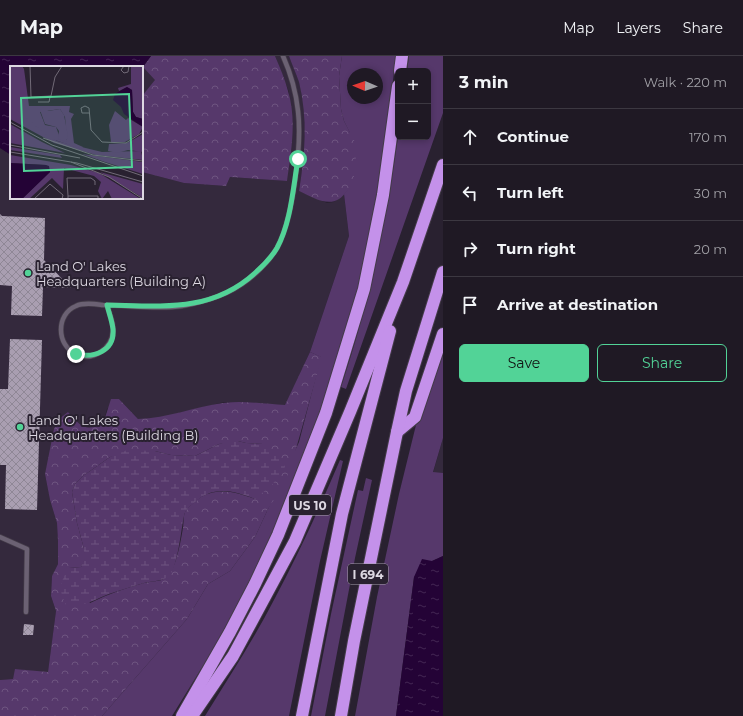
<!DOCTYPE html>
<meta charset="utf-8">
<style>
body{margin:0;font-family:Montserrat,sans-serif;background:#2c2631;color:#f1f3f6}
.controls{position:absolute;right:12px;top:12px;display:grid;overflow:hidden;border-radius:6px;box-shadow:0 2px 6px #0003}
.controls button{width:36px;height:36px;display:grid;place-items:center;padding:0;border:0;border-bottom:1px solid #3c3841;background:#1f1924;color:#f1f3f6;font:20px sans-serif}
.compass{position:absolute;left:347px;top:12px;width:36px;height:36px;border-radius:50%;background:#1f1924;box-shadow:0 2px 6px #0003;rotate:272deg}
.stop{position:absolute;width:12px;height:12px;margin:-9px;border:3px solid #52d397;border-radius:50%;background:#fff}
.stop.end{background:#52d397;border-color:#fff;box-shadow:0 1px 4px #0008}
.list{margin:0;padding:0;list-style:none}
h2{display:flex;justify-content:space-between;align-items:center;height:52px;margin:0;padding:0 16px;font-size:17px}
h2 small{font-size:13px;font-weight:400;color:#a1a0a6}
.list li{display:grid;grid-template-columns:26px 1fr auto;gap:12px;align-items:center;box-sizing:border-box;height:56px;padding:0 16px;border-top:1px solid #3c3841}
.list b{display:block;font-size:15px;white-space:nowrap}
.list em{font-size:13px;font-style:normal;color:#a1a0a6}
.actions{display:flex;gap:8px;padding:12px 16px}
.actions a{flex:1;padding:9px 0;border:1px solid #52d397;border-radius:6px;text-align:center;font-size:14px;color:#52d397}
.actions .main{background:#52d397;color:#111}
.icon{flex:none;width:22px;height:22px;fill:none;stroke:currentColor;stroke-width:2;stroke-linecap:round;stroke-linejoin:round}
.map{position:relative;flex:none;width:443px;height:660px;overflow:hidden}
header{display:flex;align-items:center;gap:24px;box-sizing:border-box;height:56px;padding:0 20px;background:#1f1924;border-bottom:1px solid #3c3841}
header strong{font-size:19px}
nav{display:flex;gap:22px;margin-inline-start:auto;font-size:14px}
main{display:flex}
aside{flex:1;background:#1f1924}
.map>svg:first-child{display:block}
</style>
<header>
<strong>Map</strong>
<nav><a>Map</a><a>Layers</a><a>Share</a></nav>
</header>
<main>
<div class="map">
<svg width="443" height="660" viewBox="0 0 443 660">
<defs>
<pattern id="forest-crowns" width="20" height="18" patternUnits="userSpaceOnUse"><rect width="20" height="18" fill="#56386b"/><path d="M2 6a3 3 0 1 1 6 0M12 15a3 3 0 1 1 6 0" fill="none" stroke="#6e5480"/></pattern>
<pattern id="wetland-marsh" width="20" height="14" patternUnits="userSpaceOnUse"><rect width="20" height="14" fill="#56386b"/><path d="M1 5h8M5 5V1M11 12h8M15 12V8" fill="none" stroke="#6e5480"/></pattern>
<pattern id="water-ripples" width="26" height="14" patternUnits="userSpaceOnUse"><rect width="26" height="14" fill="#240336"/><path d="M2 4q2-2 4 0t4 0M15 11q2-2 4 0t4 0" fill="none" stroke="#432753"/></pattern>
<pattern id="building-cross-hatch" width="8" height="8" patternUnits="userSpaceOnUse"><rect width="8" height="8" fill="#a99eb1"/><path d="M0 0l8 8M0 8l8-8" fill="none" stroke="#8f8796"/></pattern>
</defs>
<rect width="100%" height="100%" fill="#292130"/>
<g fill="#34293d">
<polygon points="275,0 289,0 299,25 304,49 305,77 303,109 299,135 327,147 334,146 344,138 349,180 310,296 285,350 247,346 224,346 155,363 138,363 119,343 107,353 103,368 92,372 79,369 68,356 50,398 45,418 50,444 57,467 58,486 58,508 52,520 51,540 56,555 48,617 16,613 13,623 0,624 0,92 11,99 11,142 142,142 142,116 184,127 226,130 230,121 287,125 289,36"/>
<polygon points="143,11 156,24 142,40 142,12"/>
<polygon points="443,382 443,417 433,417"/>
</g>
<g fill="#56386b" fill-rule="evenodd">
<path d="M342,0H396L381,122L362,219L335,312L302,411L254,520L204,615L201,613L172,660H102L187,563L208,528L230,515L255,481L299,386L321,301L310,296L349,180L344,138L348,133L350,77L344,65L341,53L339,20ZM353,18H377V42H353Z"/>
<path d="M409,0H443V57L346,333L341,331C368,250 386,166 398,81H428V15H407Z"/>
<polygon points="443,289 443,382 433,416 443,417 443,500 432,505 414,521 396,660 355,660 377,541 399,438 416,369"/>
<path d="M340,404L343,405L320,505L289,660H205C229,621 254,583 275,542C299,497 320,451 340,404Z"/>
<polygon points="366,422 372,424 355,502 325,660 311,660 331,558 358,434 363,435"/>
</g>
<g fill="url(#forest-crowns)" fill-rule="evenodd">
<path d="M151,0H275C280,12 285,23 288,35C297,64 291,96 287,125L230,121L226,130L184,127L142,116V40L155,24L143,11Z"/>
<path d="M289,0H342L339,20L341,53L344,65L357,90L353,130C347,133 345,139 339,143C327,151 310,140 299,135C305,99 308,62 299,26C296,17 292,9 289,0Z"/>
<path d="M310,296L322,301L292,407L285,426L268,453L255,481L230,515L208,528L187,563L102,660H0V624L13,623L15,613L48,616L56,555L51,540L52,520L58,508V486L57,467L50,444L45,418L54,373L59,363L68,356C81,370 84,376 103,368L111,343H119L138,363C168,362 194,351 223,347C243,344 265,348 285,349ZM238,385L246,387L263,388L255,443C236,436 215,430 197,444C194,447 189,450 186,454C183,459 184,466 183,472C181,483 176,517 165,522C160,526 151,525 144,527C126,532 108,538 90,547L69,512L81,511L86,501L83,489L77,467L72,436L75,428L83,420L110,401L155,395L171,399L195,400L219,388Z"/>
</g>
<path fill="url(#wetland-marsh)" d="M230,385H238L246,387L263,388L279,398L285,411L272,429L255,443C232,434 212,429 193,448C189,451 185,454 184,460C181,474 178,508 170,519C165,525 152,525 144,527C133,530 121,534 109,538C93,544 85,551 66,549C58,534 60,526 69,512L81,511L85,501L83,489L77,467L72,436L75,428L83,420L110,401L127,394L155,395L171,399L195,400L219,388Z"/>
<g fill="url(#water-ripples)">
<polygon points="0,0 151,0 142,12 11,11 11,99 0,92"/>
<polygon points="443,500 443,660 396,660 414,521 422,503 432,505"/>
</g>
<g fill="url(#building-cross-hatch)">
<polygon points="0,158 2,160 45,162 44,204 71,232 43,231 42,260 11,259 12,230 0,229"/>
<polygon points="10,283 42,284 37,454 5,453 6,409 0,409 0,333 8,333"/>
<polygon points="24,568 34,569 33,579 23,579"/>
</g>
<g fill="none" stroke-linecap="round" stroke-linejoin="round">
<g stroke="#433b48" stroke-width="6">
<g id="service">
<path d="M107,249C109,257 114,267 113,275C112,293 92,306 76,298C56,289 56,258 76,250C84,246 95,248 103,249C127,249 158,254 182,250C215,244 241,234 264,209C269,204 274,197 277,192C293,163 302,88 298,55C296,36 291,18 283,0"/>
<polyline points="0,481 27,493 26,556"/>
</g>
</g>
<g stroke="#433b48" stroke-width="14">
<g id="motorway">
<polyline points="400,15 402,0"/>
<polyline points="397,376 415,361 443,278"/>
<polyline points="182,660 230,576 255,528 278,479 326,357 364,233 383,139 398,30"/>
<polyline points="192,660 233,600 295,485 350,356 403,226 443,109"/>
<polyline points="302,660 342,458 390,275"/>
<polyline points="341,660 354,585 397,376 406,335 443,216"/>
</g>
</g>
<use href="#service" stroke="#6b6173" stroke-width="4.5"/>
<use href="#motorway" stroke="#c491ea" stroke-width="12"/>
</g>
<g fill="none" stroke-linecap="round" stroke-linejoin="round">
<path stroke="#52d397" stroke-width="5" d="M76,298C93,302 115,296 113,273C112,265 109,257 107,249C161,250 211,257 255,217C263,210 271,202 277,192C291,166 293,132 298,103"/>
</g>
<g fill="#52d397" stroke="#292130" stroke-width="1.5">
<circle cx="28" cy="217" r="4"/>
<circle cx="20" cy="371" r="4"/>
</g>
<g text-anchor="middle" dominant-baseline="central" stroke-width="4" stroke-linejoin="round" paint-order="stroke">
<g fill="#292130" stroke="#a7a1ad" stroke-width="1">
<rect x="289" y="439" width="42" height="20" rx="3"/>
<rect x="348" y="508" width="40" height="20" rx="3"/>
</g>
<g font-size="12" font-weight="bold" fill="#ddd8e2">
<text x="310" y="449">US 10</text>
<text x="368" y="518">I 694</text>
</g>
<g font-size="13" fill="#ddd8e2" stroke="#292130" text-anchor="start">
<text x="36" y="210">Land O' Lakes<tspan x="36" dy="15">Headquarters (Building A)</tspan></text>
<text x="28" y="364">Land O' Lakes<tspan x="28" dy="15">Headquarters (Building B)</tspan></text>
</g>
</g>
<g transform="translate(10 10)">
<rect width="133" height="133" fill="#292130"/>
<path d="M0,38L47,75L92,86L131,85L133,94L86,89L44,77L0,53ZM0,58L32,76L55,87L0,77ZM0,81L50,89L52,92L0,84ZM72,88L133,96V108L95,96ZM0,89L61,99L89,107L131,133H102L98,125L92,133L88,125L91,116L84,110L54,102L53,123L42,112L19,133H12L40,106L36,99L0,97ZM90,106L133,118V132Z" fill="#56386b"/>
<path d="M0,0H12L14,3L19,40H60L59,46L64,48L61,53L64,77L73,81L72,83L42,73L1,40ZM50,43L55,51L57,74L49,69L46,61L35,59L30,46ZM121,0H133V53L126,51L123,46L122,24L117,21L109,25L108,22L121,18ZM105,45L116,54L118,52L133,61L129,68L115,76H101L99,59ZM133,68V86L118,84L107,87L98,85L99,78L117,77Z" fill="#56386b" fill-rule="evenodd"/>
<path d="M34,41L38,45L50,43L54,49L58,70L56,76L48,73L49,65L46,61L35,58L30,44Z" fill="#56386b"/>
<path d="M117,21L122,24L123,46L126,51L133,53V61L114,48L111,41L103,34L105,28ZM0,97L36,99L39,100L40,106L12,133H0Z" fill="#240336"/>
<path fill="none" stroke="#716a77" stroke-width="1" d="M20,0L21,31L41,30L45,11L52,0M114,0L111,4L114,7L118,6L119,0M28,36H39L40,31M79,47H72L71,42L75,40L79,42L81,64L92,76L116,77L133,66M0,56L42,79L133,110M33,72L83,89L133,95M0,79L70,92M0,86L67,97L133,116M61,96L99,111L133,133M58,130L57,112H81L85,115V119M24,133L40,118L53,129L52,133M58,133V130H88V133"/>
<path fill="#52d397" fill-opacity="0.15" stroke="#52d397" stroke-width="2" d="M119,28L122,101L14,105L11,32Z"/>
<rect width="133" height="133" fill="none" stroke="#ddd8e2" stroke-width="2"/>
</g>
</svg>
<div class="controls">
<button>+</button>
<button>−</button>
</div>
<svg class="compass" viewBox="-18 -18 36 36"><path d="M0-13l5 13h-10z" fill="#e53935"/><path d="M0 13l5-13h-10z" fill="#a1a0a6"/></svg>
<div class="stop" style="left:298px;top:103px"></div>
<div class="stop end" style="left:76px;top:298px"></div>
</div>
<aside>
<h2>3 min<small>Walk · 220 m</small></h2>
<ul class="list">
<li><svg class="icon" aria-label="ahead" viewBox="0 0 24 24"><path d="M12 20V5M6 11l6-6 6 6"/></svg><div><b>Continue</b></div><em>170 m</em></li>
<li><svg class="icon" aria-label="left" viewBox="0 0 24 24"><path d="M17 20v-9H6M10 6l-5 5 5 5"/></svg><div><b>Turn left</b></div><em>30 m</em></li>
<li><svg class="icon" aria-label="right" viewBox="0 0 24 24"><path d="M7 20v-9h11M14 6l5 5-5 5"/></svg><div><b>Turn right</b></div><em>20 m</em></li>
<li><svg class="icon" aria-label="arrive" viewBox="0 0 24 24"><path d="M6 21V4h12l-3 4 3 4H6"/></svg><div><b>Arrive at destination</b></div></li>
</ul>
<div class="actions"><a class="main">Save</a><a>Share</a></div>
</aside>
</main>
